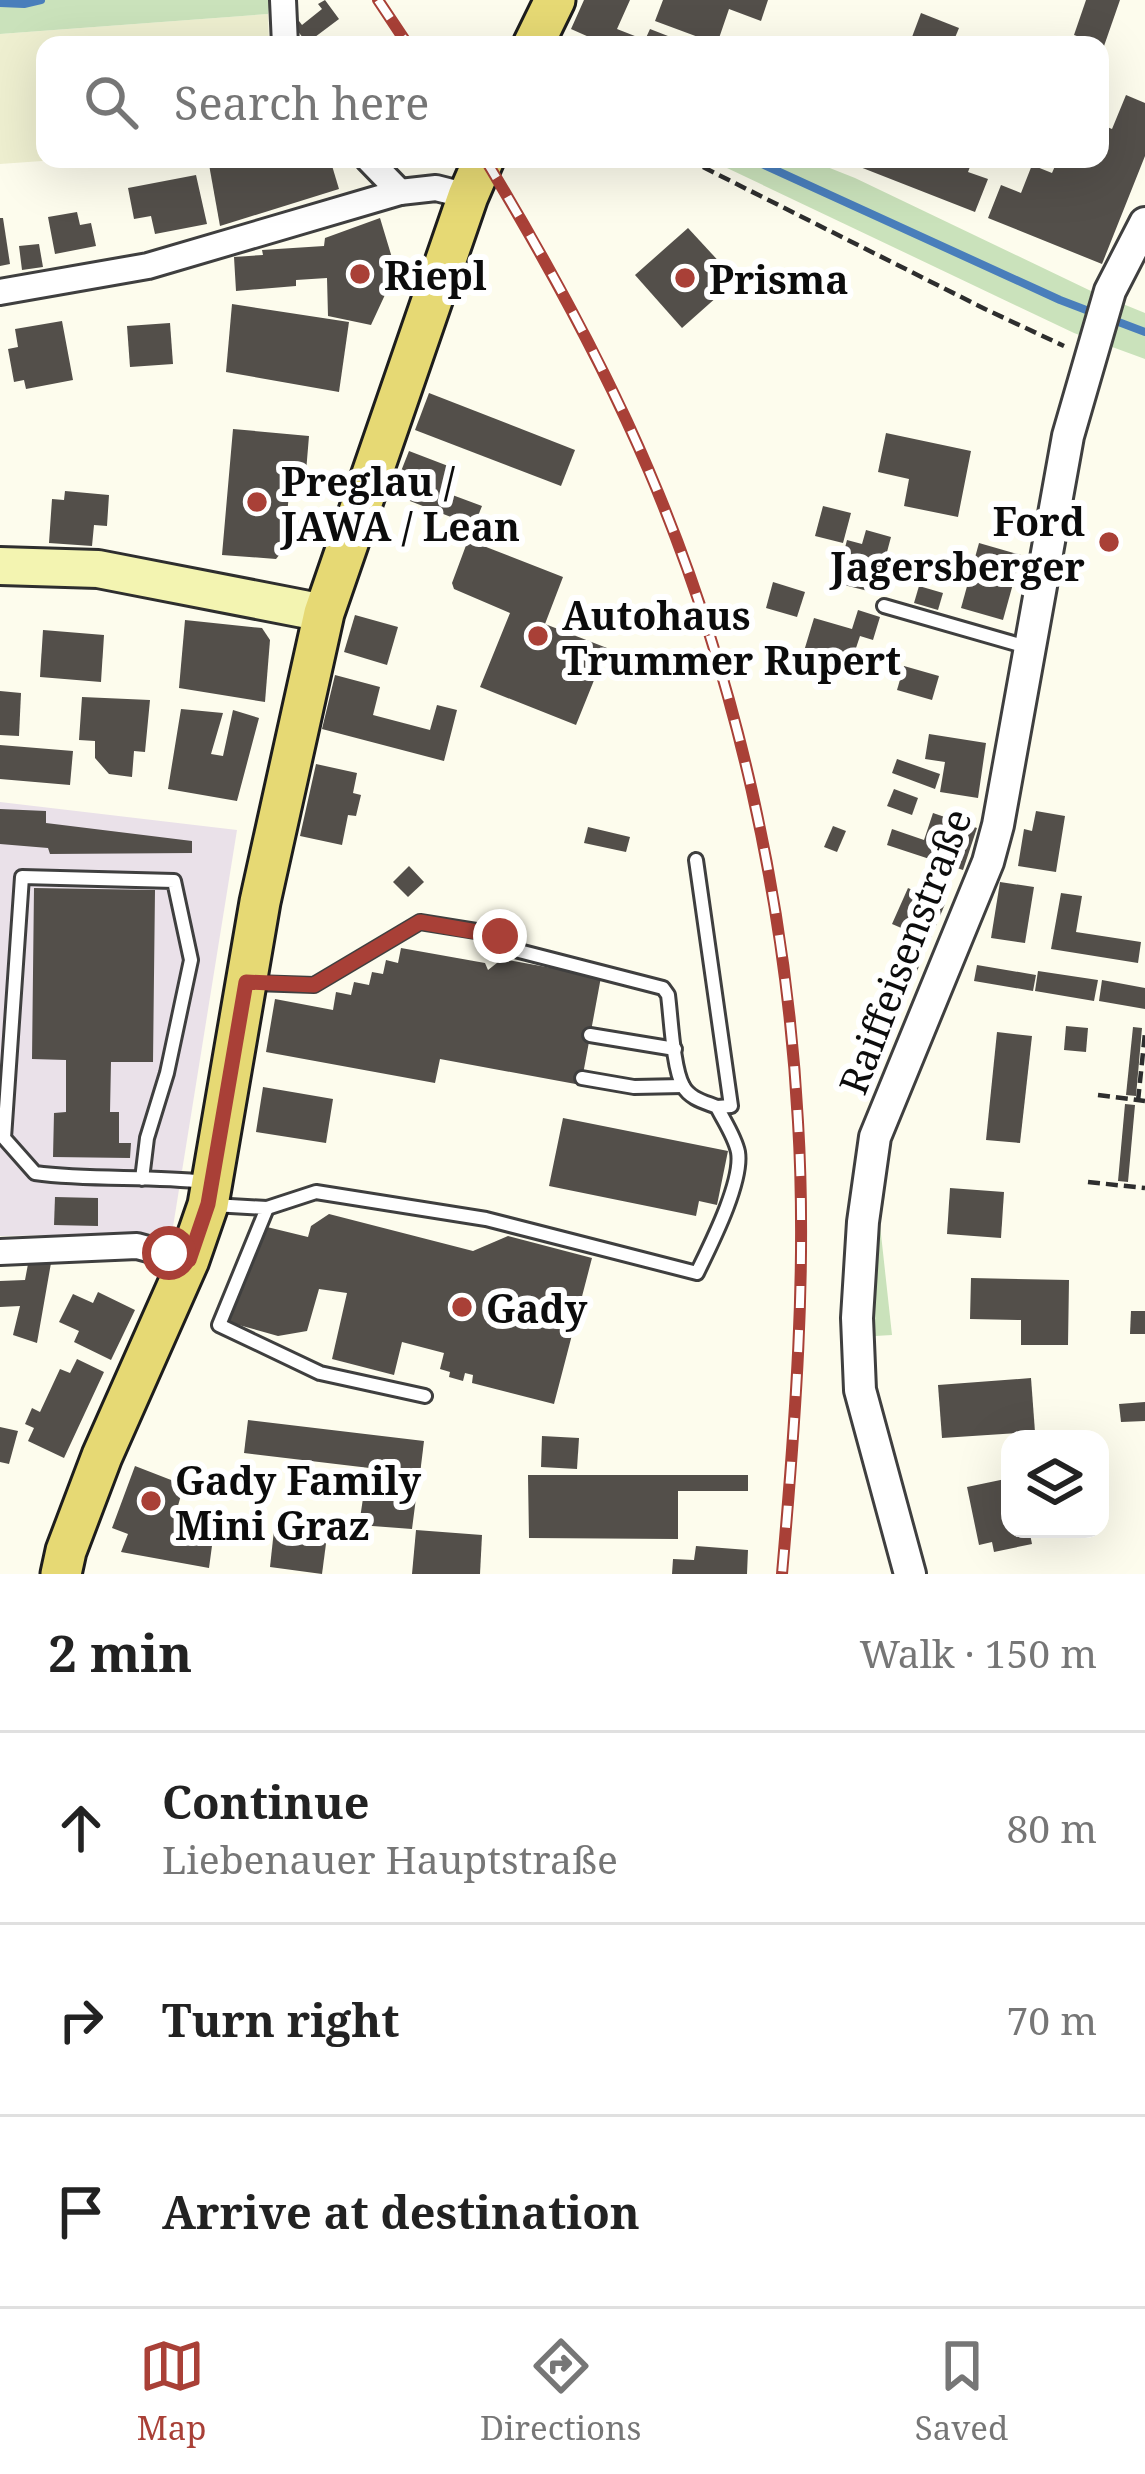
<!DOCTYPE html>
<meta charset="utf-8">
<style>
body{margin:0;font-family:"Noto Serif",serif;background:#f2f2f2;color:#222}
.controls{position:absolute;right:36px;bottom:36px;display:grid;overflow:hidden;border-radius:24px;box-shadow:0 12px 48px #0002}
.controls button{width:108px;height:108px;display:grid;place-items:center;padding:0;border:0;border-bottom:3px solid #e0e0e0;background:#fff;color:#222;font:60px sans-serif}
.stop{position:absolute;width:36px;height:36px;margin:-27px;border:9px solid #a94037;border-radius:50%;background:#fff}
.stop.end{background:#a94037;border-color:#fff;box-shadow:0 3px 12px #0008}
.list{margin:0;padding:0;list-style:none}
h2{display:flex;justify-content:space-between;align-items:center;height:156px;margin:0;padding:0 48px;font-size:51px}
h2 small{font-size:39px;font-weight:400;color:#767676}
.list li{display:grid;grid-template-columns:78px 1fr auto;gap:36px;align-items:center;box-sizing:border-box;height:192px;padding:0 48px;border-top:3px solid #e0e0e0}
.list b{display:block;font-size:45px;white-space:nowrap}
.list p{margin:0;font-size:39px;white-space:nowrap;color:#767676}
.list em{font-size:39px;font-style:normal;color:#767676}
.icon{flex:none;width:66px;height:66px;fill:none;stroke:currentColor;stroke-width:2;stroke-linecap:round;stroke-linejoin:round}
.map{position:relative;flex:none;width:1145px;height:1574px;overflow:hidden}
.search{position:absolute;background:#fff;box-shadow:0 12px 48px #0002;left:36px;right:36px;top:36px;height:132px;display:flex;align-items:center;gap:30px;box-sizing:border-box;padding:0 42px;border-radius:24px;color:#767676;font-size:45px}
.sheet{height:732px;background:#fff}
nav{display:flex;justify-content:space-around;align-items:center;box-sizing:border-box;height:168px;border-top:3px solid #e0e0e0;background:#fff;font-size:33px;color:#767676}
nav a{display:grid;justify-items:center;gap:6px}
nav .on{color:#a94037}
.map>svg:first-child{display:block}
</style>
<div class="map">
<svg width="1145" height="1574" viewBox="0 0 1145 1574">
<rect width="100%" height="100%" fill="#fdfced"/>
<polygon fill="#eae1e9" points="0,802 237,830 172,1233 0,1236"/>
<polygon fill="#eeefd0" points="268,14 269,45 45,45 45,159 70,159 0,164 0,34"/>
<g fill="#cae2bb">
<polygon points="0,0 270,0 268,14 0,34"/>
<polygon points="708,159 807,159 855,178 1091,291 1145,313 1145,359 1074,333"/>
<polygon points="882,1191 885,1194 880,1225 892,1335 875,1336 870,1331 872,1262"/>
</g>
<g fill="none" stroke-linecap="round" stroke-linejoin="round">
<g stroke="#497ebb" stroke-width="8">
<polyline points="0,3 24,4 41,0"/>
<polyline points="751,159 1060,300 1094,313"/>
<polyline points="1108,318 1145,332"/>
</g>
</g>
<g fill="#534f4a">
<polygon points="325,0 339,19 307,43 293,25 299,21 302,25 322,9 318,4"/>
<polygon points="584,0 630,0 617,29 645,40 650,29 668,36 664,45 607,45 571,29"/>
<polygon points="663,0 768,0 761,21 729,9 717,44 655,21"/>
<polygon points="1086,0 1120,0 1104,46 1074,35"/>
<polygon points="921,13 959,28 952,45 909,45"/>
<polygon points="1126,95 1145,103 1145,156 1102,264 988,218 1001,185 1021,193 1032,165 1052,173 1058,159 1100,159 1100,124 1112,129"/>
<polygon points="208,159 330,159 339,189 220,226"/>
<polygon points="863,159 973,159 968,172 988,179 975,212 860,167"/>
<polygon points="196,175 207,224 155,234 151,216 134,219 128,188"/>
<polygon points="77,212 80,225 91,223 96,246 55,254 48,217"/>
<polygon points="0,218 3,218 10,264 0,266"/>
<polygon points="380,218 396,271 371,325 328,316 327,278 296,280 296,286 236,291 234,257 263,255 262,250 324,246 325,238"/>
<polygon points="688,228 736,280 682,328 635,275"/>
<polygon points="39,244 43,267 22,270 19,246"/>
<polygon points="232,304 349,322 339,392 226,372"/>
<polygon points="62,321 73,380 26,389 24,380 14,382 8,349 18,347 15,329"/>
<polygon points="170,323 173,364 130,367 127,326"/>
<polygon points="429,393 575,450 561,486 415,430"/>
<polygon points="233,429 309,436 306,472 291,471 284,549 276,559 222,555"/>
<polygon points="886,433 971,451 958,517 904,506 909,479 878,472"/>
<polygon points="409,451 456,469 447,493 482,506 474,526 392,494"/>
<polygon points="65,491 109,495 107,526 94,525 92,546 49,543 52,499 64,500"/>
<polygon points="823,506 851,513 843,543 815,536"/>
<polygon points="866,530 891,537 876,593 836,583 847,540 862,544"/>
<polygon points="468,540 563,577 545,624 607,648 576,725 480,687 510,613 454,589 452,583"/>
<polygon points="979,543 1021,555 1003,620 961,608"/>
<polygon points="773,582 805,592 797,617 766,608"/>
<polygon points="919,586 943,593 938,610 914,603"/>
<polygon points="858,610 880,617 873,640 860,636 847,675 801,661 814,618 852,629"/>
<polygon points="355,615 398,627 387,665 344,652"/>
<polygon points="185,620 262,628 270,640 265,702 179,688"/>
<polygon points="43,630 104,635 101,682 40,677"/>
<polygon points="904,666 939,676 932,700 897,690"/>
<polygon points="335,675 380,687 373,715 430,730 437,705 457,710 444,761 322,729"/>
<polygon points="0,691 21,693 19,736 0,735"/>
<polygon points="82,697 150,700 145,752 134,751 132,777 109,774 95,758 95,741 79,740"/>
<polygon points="181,709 223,713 211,754 223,756 233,710 259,718 237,801 168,789"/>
<polygon points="929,734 986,743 978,798 940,792 945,762 925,759"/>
<polygon points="0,745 73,751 70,785 0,779"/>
<polygon points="897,759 940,774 935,789 892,773"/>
<polygon points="316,764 357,773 353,793 361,795 356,816 348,815 342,845 300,836"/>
<polygon points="894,789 918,798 912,815 887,806"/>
<polygon points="0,809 46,811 46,823 192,841 192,853 50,854 48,848 0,844"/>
<polygon points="1036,811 1065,816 1056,872 1018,866 1024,829 1032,831"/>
<polygon points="933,813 977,828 963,870 887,845 892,829 924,840"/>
<polygon points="833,826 846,831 837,852 824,847"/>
<polygon points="588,827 630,837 626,852 584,843"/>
<polygon points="409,866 424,882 408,897 393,882"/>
<polygon points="1000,882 1034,887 1025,943 991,938"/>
<polygon points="34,888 155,890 153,1062 111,1062 110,1112 119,1112 119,1143 131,1143 130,1158 53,1157 54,1113 66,1112 66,1060 32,1059"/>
<polygon points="908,888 945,904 897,1019 873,1008 906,930 892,924"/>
<polygon points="1061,893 1082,896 1076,932 1141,942 1138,963 1051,949"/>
<polygon points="401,948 485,963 488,970 502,959 601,977 581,1085 440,1059 435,1083 266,1052 275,999 333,1010 336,992 351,995 354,982 369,985 372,972 383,974 386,960 398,963"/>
<polygon points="977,965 1036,975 1033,991 974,981"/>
<polygon points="1038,971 1098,980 1094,1001 1035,991"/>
<polygon points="1102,980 1145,988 1145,1009 1099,1001"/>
<polygon points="1066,1026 1088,1028 1086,1052 1064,1050"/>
<polygon points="1133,1027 1142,1028 1136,1096 1126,1095"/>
<polygon points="997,1032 1032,1036 1020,1143 986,1140"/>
<polygon points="263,1087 333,1099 326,1143 256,1132"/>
<polygon points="1125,1104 1135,1105 1128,1182 1118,1181"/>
<polygon points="563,1118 728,1151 717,1205 699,1201 696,1216 549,1186"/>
<polygon points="950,1188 1004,1192 1001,1238 947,1234"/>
<polygon points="55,1197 98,1198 98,1226 54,1225"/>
<polygon points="329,1214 473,1251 508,1236 592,1258 554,1404 472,1383 473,1375 465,1373 463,1381 449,1377 450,1372 440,1369 444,1353 402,1342 394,1375 332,1359 347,1293 319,1289 307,1331 278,1336 228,1322 267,1227 308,1237 311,1226"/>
<polygon points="51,1263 37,1343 13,1335 20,1306 0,1307 0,1281 25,1280 28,1264"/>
<polygon points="971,1278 1069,1280 1068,1345 1021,1345 1021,1320 970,1319"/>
<polygon points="98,1292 135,1310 111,1360 74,1342 79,1331 59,1322 73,1294 93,1303"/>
<polygon points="1131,1311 1145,1311 1145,1334 1130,1334"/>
<polygon points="77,1359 104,1372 64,1458 28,1441 34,1428 25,1424 32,1408 40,1412 60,1369 70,1373"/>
<polygon points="1031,1378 1035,1432 942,1438 938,1385"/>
<polygon points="1145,1402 1145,1421 1121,1422 1119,1404"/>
<polygon points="248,1420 424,1441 420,1474 244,1453"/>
<polygon points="0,1427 18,1431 9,1464 0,1462"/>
<polygon points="542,1436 579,1438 577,1469 541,1467"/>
<polygon points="135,1466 184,1485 175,1516 214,1531 209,1568 121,1552 128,1534 112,1528"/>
<polygon points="528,1475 748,1475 748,1491 678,1491 678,1539 529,1538"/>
<polygon points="1010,1478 1010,1529 1029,1529 1032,1544 994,1552 992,1542 979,1545 967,1487"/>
<polygon points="365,1485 392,1488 391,1495 416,1498 412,1529 359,1525"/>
<polygon points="274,1530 327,1536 322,1574 270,1567"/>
<polygon points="416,1530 482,1535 480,1574 412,1574"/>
<polygon points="696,1546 748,1550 747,1574 672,1574 673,1559 694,1560"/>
</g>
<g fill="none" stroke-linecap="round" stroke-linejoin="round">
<g stroke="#3f3f3f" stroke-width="18">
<g id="service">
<polyline points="884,606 1027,647"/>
<polyline points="696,860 731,1106 717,1107"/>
<path d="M254,983L314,985L420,922L495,934L515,950L663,988L668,995C671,1018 673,1068 683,1086C690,1099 705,1102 717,1107C724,1121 735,1137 738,1152C743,1182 710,1246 697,1273L486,1219L316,1192L267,1208"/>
<polyline points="590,1035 675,1049"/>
<polyline points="582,1078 634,1087 683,1086"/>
<path d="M142,1179L147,1138L167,1073L191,960L174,881L22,877L4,1138L35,1173C92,1181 149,1175 205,1182"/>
<polyline points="213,1205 267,1208 219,1325 320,1373 425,1396"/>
</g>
</g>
<g stroke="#3f3f3f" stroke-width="30">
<g id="minor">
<polyline points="283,0 285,45"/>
<polyline points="368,159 400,192"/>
<polyline points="0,292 148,266 400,192 436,188 468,196"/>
<polyline points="0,1252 137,1246 189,1260"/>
</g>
</g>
<g stroke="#3f3f3f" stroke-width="36">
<polyline id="tertiary" points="910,1574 860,1390 857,1318 863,1222 875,1137 988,862 998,825 1068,436 1110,291 1145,223"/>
</g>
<g stroke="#2e2e2e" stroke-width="42">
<polyline id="secondary" points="0,566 98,569 324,613"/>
</g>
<g stroke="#1d1d1d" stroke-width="45">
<g id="primary">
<polyline points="533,45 555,0"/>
<polyline points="61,1574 66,1551 102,1456 189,1260 208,1205 260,902 324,613 468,196 484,159"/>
</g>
</g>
<g stroke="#2e2e2e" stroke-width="4.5" stroke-dasharray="12 6" stroke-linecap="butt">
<polyline points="687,159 985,309 1064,346"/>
<polyline points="1098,1095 1145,1101"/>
<polyline points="1138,1101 1145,1033"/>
<polyline points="1088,1182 1145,1188"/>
</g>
<use href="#service" stroke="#fff" stroke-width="12"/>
<use href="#minor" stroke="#fff" stroke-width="24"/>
<use href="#tertiary" stroke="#fff" stroke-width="30"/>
<use href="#secondary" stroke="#f3f4b1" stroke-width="36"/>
<use href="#primary" stroke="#e6d974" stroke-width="39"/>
<g stroke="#a94037" stroke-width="12">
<g id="rail">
<polyline points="378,0 408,45"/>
<path d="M485,159C546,260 603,363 649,471C736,675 786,900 798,1122C807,1272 795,1425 782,1574"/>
</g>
</g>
<use href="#rail" stroke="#fff" stroke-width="8" stroke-dasharray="22" stroke-linecap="butt"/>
</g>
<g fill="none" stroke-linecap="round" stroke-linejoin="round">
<polyline stroke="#a94037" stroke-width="15" points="169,1253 189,1260 208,1204 246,982 314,985 420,922 500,936"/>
</g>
<g fill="#a94037" stroke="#fff" stroke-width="4.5">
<circle cx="360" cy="274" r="12"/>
<circle cx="685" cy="278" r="12"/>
<circle cx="257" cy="502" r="12"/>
<circle cx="1109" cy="542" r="12"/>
<circle cx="538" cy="636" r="12"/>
<circle cx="462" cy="1307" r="12"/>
<circle cx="151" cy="1501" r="12"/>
</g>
<g text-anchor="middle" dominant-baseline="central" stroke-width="12" stroke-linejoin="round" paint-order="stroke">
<g font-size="39" font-weight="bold" fill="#0c0c0c" stroke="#fff" text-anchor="start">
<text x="384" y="274">Riepl</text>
<text x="709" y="278">Prisma</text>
<text x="281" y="480">Preglau /<tspan x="281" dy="45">JAWA / Lean</tspan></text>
<text x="1085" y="520" text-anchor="end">Ford<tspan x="1085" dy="45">Jagersberger</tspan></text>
<text x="562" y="614">Autohaus<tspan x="562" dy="45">Trummer Rupert</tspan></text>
<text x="486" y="1307">Gady</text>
<text x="175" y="1479">Gady Family<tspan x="175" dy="45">Mini Graz</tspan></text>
</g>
<g font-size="39" fill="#0c0c0c" stroke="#fff">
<text transform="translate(904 951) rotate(-69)">Raiffeisenstraße</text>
</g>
</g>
</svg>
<div class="controls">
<button><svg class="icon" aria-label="layers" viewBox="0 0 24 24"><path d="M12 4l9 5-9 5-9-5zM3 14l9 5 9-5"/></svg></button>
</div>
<div class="stop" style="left:169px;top:1253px"></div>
<div class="stop end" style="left:500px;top:936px"></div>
<div class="search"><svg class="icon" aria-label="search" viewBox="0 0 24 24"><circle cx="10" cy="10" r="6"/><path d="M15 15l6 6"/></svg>Search here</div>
</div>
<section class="sheet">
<h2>2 min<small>Walk · 150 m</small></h2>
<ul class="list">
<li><svg class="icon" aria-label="ahead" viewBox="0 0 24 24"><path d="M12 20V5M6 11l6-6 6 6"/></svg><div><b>Continue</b><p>Liebenauer Hauptstraße</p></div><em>80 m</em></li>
<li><svg class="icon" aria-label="right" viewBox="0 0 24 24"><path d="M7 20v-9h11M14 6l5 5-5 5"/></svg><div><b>Turn right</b></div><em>70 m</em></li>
<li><svg class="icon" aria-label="arrive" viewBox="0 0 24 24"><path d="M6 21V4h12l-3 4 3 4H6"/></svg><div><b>Arrive at destination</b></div></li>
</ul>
</section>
<nav>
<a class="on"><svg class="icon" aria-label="map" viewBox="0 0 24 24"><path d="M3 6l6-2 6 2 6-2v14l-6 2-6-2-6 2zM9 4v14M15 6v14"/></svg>Map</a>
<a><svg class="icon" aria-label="directions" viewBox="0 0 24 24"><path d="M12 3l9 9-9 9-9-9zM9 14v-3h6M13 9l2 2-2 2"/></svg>Directions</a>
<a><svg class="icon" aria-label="saved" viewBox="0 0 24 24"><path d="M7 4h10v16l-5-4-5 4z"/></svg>Saved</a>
</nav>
